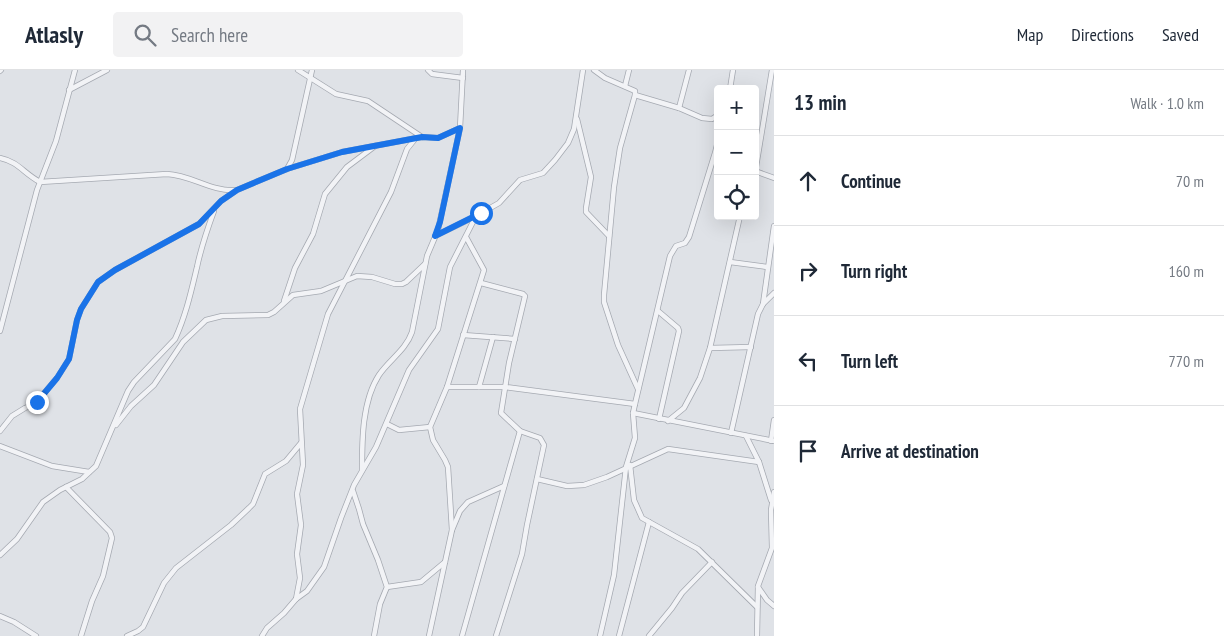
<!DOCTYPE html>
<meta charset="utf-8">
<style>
body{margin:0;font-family:"PT Sans Narrow",sans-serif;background:#f2f2f3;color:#1f2937}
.controls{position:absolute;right:15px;top:15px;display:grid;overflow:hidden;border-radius:5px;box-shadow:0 5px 20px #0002}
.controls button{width:45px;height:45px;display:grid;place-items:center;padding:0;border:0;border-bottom:1px solid #e0e1e3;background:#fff;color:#1f2937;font:25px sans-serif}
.stop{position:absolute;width:15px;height:15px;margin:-11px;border:4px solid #1a73e8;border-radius:50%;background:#fff}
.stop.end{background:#1a73e8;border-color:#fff;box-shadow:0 1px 5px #0008}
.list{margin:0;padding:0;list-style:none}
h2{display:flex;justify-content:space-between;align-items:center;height:65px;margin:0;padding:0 20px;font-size:21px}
h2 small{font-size:16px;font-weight:400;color:#747a83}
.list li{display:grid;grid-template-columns:32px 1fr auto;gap:15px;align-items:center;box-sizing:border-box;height:90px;padding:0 20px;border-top:1px solid #e0e1e3}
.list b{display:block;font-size:19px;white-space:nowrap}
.list em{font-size:16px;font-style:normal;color:#747a83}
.icon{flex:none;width:28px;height:28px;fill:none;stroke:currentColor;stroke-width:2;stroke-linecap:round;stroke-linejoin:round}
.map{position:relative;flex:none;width:774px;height:566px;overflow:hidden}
header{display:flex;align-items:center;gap:30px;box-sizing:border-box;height:70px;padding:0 25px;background:#fff;border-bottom:1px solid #e0e1e3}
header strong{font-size:24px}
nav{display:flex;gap:28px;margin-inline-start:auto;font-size:18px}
.search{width:350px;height:45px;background:#f2f2f3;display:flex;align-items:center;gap:12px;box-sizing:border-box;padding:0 18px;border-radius:5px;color:#747a83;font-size:19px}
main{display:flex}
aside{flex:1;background:#fff}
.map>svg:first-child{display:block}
</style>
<header>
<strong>Atlasly</strong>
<div class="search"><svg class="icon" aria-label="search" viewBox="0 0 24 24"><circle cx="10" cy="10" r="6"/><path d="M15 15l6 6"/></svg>Search here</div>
<nav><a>Map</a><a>Directions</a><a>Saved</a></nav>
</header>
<main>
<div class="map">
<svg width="774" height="566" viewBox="0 0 774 566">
<rect width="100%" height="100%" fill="#dfe2e7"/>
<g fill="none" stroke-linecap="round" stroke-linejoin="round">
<g stroke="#a5a9b1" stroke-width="6">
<g id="minor">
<polyline points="298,0 336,24 368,31 422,67"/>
<polyline points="428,0 432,4 463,8"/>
<polyline points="594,0 605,8 635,21 635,25 620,78 614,117 604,225 604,232 618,275 638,319"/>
<polyline points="0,1 1,0"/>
<polyline points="625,16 629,0"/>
<polyline points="730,19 733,0"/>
<polyline points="69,20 107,0"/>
<polyline points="635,25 679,38 702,48 712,49 718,45"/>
<polyline points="679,38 689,0"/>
<polyline points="577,49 591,107 586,138 586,142 609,166"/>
<path d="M0,88C19,92 23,103 40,112L167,104C191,105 212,122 235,120"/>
<polyline points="287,99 292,90 312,0"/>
<polyline points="755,101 774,108"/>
<polyline points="755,103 772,0"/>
<polyline points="435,166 476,146"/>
<polyline points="730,192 767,197"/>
<polyline points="481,213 523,224 525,226 509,293 501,343 520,361 540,368 544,375 527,455 522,484 496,566"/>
<polyline points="284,231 295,198 313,164 325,124 347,97 375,76"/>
<polyline points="763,234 774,156"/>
<polyline points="658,241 678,258 679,261 659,349"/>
<polyline points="0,261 37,120 56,71 75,0"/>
<polyline points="463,265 515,269"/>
<polyline points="710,278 751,277"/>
<polyline points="447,317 505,317 635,334"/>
<polyline points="479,317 493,267"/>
<polyline points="633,343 774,371"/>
<polyline points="668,351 684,338 700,308 710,278 740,146"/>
<polyline points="387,354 399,360 430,357"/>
<polyline points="116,355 131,336 154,315 183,272 206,250 222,246 268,245 274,242 293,225 321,221 357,206 372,207 395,214 402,214 406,212 425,194"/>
<polyline points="0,361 12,346 25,338 35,334 57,308 69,289 77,250 81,239 98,212 115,200 199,154 221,131 237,120 287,99 342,82 422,67 438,68 460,58"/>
<polyline points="731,363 758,244 763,234 774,223"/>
<polyline points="746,366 759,392 771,430"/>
<polyline points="771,371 774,350"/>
<polyline points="0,376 52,396 89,402"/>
<polyline points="630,395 634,430 642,448 698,479 757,537"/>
<path d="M362,400C362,371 362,331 379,305C389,290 406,280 412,262L427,186L438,160L460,58L463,0"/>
<polyline points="537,409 567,416 584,415 607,407 668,379 759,392"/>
<polyline points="66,417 110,462 112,468 103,506 92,531 81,566"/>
<polyline points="353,421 359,439 363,454 378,490 387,517 380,534 374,566"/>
<polyline points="452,460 448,397 445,390 433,370 430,357 447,317 484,200 466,167"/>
<path d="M0,485L17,469L43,432L60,420L82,409L96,396L128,321L134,312L175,269C186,245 191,222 197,197C201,178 207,160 214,141"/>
<polyline points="387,517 421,512 445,492"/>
<polyline points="758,517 767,530 774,536"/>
<polyline points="296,529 300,508 297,484 301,455 297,424 303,395 300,339 328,244 391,122 407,79 415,69"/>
<polyline points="0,546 14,552 36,566"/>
<polyline points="127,566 138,561 143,557 164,513 176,498 231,455 249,438 253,434 265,404 286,391 301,373"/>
<polyline points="262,566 267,558 284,543 296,529 307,521 324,497 341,448 354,415 376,377 409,300 438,259 450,197 476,146 499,133 520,110 543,103 555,90 568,73 574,59 583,0"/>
<polyline points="429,566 452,460 460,441 468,432 504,416"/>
<polyline points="462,566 520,361"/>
<polyline points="600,566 614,505 626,397 635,368 633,343 635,334 670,186 676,176 685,173 689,167 715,83 718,71"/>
<polyline points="619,566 649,452"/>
<polyline points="649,566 672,538 682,523 712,492"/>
<polyline points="757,566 758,516 772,478 771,440 774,422"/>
</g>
</g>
<use href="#minor" stroke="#f2f3f6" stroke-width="4.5"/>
</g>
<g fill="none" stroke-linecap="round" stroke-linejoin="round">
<polyline stroke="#1a73e8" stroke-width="6" points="37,332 57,308 69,289 77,250 81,239 98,212 115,200 199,154 221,131 237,120 287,99 342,82 422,67 438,68 460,58 440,152 435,166 481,143"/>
</g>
</svg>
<div class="controls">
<button>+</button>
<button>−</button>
<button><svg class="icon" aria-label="locate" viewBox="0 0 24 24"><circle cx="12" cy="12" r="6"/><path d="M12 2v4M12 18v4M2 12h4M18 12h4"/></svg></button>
</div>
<div class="stop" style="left:481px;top:143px"></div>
<div class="stop end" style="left:37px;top:332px"></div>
</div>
<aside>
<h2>13 min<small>Walk · 1.0 km</small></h2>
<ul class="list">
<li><svg class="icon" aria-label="ahead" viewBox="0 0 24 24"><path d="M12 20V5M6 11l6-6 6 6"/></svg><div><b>Continue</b></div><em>70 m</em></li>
<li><svg class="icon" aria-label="right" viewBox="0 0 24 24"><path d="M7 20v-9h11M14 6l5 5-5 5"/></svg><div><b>Turn right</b></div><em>160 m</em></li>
<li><svg class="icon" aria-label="left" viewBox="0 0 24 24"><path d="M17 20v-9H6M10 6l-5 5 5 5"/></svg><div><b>Turn left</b></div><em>770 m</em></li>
<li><svg class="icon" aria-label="arrive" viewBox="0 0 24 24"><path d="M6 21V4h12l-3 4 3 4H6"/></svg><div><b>Arrive at destination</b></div></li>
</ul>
</aside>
</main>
